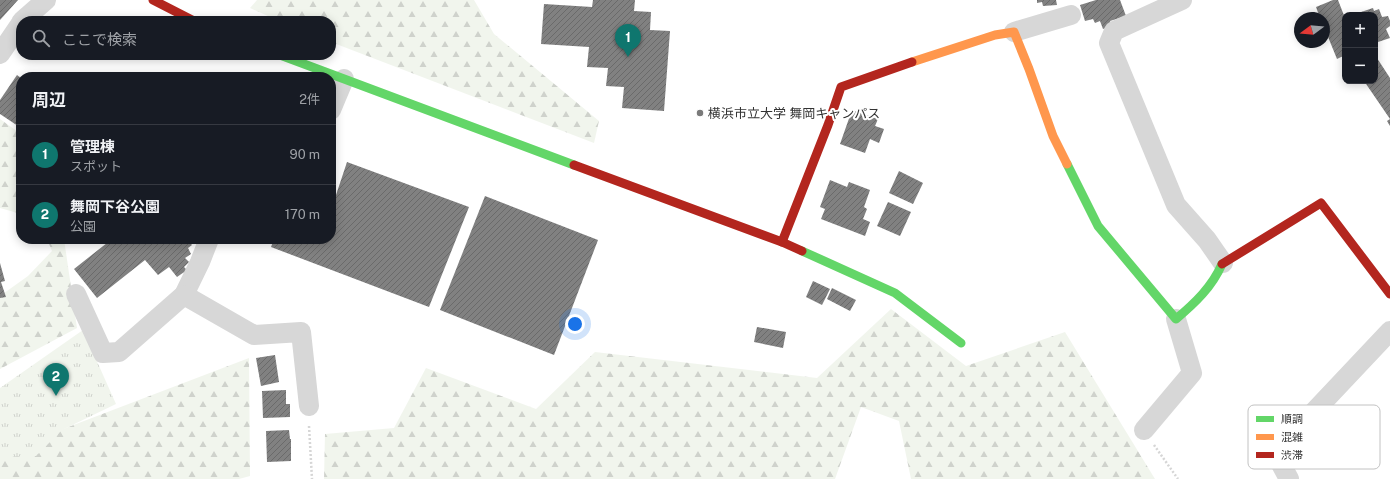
<!DOCTYPE html>
<html lang="ja">
<meta charset="utf-8">
<style>
body{margin:0;font-family:"Public Sans","Noto Sans JP",sans-serif;background:#242831;color:#f1f3f6}
.controls{position:absolute;right:12px;top:12px;display:grid;overflow:hidden;border-radius:8px;box-shadow:0 2px 10px #0003}
.controls button{width:36px;height:36px;display:grid;place-items:center;padding:0;border:0;border-bottom:1px solid #363941;background:#171b24;color:#f1f3f6;font:20px sans-serif}
.compass{position:absolute;left:1294px;top:12px;width:36px;height:36px;border-radius:50%;background:#171b24;box-shadow:0 2px 10px #0003;rotate:254deg}
.you{position:absolute;left:575px;top:324px;width:14px;height:14px;margin:-10px;border:3px solid #fff;border-radius:50%;background:#1a73e8;box-shadow:0 0 0 6px #1a73e833}
.badge{display:grid;place-items:center;width:26px;height:26px;border-radius:50%;background:#0f766e;color:#fff;font-size:13px;font-weight:700}
.pin{position:absolute;translate:-50% -33px;filter:drop-shadow(0 1px 2px #0008)}
.pin::after{content:'';position:absolute;top:21px;width:14px;height:12px;background:inherit;clip-path:polygon(0 0,100% 0,50% 100%)}
.list{margin:0;padding:0;list-style:none}
h2{display:flex;justify-content:space-between;align-items:center;height:52px;margin:0;padding:0 16px;font-size:17px}
h2 small{font-size:13px;font-weight:400;color:#9ea1a6}
.list li{display:grid;grid-template-columns:26px 1fr auto;gap:12px;align-items:center;box-sizing:border-box;height:60px;padding:0 16px;border-top:1px solid #363941}
.list b{display:block;font-size:15px;white-space:nowrap}
.list p{margin:0;font-size:13px;white-space:nowrap;color:#9ea1a6}
.list em{font-size:13px;font-style:normal;color:#9ea1a6}
.icon{flex:none;width:22px;height:22px;fill:none;stroke:currentColor;stroke-width:2;stroke-linecap:round;stroke-linejoin:round}
.map{position:relative;flex:none;width:1390px;height:479px;overflow:hidden}
.search{position:absolute;background:#171b24;box-shadow:0 2px 10px #0003;left:16px;top:16px;width:320px;height:44px;display:flex;align-items:center;gap:10px;box-sizing:border-box;padding:0 14px;border-radius:16px;color:#9ea1a6;font-size:15px}
.panel{position:absolute;background:#171b24;box-shadow:0 2px 10px #0003;left:16px;top:72px;width:320px;height:172px;border-radius:16px}
.map>svg:first-child{display:block}
</style>
<div class="map">
<svg width="1390" height="479" viewBox="0 0 1390 479">
<defs>
<pattern id="forest-firs" width="22" height="20" patternUnits="userSpaceOnUse"><rect width="22" height="20" fill="#f1f5ed"/><path d="M5 1l3.5 6h-7zM16 11l3.5 6h-7z" fill="#cfd2cc"/></pattern>
<pattern id="park-tufts" width="24" height="20" patternUnits="userSpaceOnUse"><rect width="24" height="20" fill="#f1f5ed"/><path d="M3 7l-1-3M5 7V3M7 7l1-3M15 17l-1-3M17 17v-4M19 17l1-3" fill="none" stroke="#cfd2cc"/></pattern>
<pattern id="building-hatch" width="6" height="6" patternUnits="userSpaceOnUse"><rect width="6" height="6" fill="#818181"/><path d="M-1 1l2-2M0 6l6-6M5 7l2-2" fill="none" stroke="#6a6a6a"/></pattern>
</defs>
<rect width="100%" height="100%" fill="#fff"/>
<g fill="url(#forest-firs)">
<polygon points="257,0 474,0 494,34 599,121 594,143 331,42 331,21 279,21 250,8"/>
<polygon points="0,119 21,134 21,214 0,208"/>
<polygon points="47,239 64,239 77,328 0,369 0,296 28,276 52,251"/>
<polygon points="891,309 966,366 1065,332 1155,479 911,479 899,421 861,407 835,479 324,479 325,434 394,428 426,368 536,409 595,352 817,378"/>
<polygon points="249,358 250,476 239,479 0,479 0,446 29,442"/>
</g>
<polygon fill="url(#park-tufts)" points="83,330 116,404 62,430 36,456 0,457 0,388"/>
<g fill="url(#building-hatch)">
<polygon points="0,0 18,0 0,20"/>
<polygon points="593,0 635,0 634,11 651,12 650,30 670,31 664,111 622,108 624,87 606,86 608,68 587,67 589,47 541,44 544,4 592,7"/>
<polygon points="1037,0 1056,0 1057,5 1043,6 1042,2 1037,3"/>
<polygon points="1096,0 1120,0 1126,16 1110,21 1112,26 1103,29 1100,21 1095,23 1093,19 1085,21 1080,5"/>
<polygon points="1333,0 1338,0 1345,18 1345,55 1337,59 1324,27 1324,18 1320,18 1316,7"/>
<polygon points="1373,8 1374,11 1379,9 1382,17 1388,16 1390,21 1390,26 1386,29 1390,38 1375,43 1375,15 1362,15 1361,12"/>
<polygon points="1375,55 1390,78 1390,126 1387,121 1390,119 1364,81 1375,81"/>
<polygon points="17,75 21,78 21,128 0,114 0,100"/>
<polygon points="852,110 878,119 875,126 884,129 879,143 870,139 865,153 840,144"/>
<polygon points="347,162 469,207 429,307 271,247 274,239 331,239 331,197 336,195"/>
<polygon points="899,171 923,183 913,204 889,193"/>
<polygon points="830,180 847,187 849,182 870,190 864,207 867,209 863,219 870,222 865,236 821,219 825,209 820,207"/>
<polygon points="485,196 598,240 554,355 440,310"/>
<polygon points="888,202 911,212 900,236 877,226"/>
<polygon points="112,239 187,239 192,245 188,248 191,254 185,258 189,262 184,267 187,270 177,277 169,267 158,275 145,260 97,298 74,269"/>
<polygon points="0,263 5,281 1,282 6,297 0,298"/>
<polygon points="813,281 830,289 822,305 806,297"/>
<polygon points="832,288 856,300 850,311 827,299"/>
<polygon points="757,327 786,332 783,348 754,342"/>
<polygon points="275,355 279,382 261,386 256,358"/>
<polygon points="286,390 286,404 290,404 290,417 263,418 262,391"/>
<polygon points="289,430 290,439 291,439 291,461 267,462 266,431"/>
</g>
<g fill="none" stroke-linecap="round" stroke-linejoin="round">
<g stroke="#d6d6d6" stroke-width="2.5" stroke-dasharray="2 2" stroke-linecap="butt">
<polyline points="309,426 312,479"/>
<polyline points="1154,445 1178,479"/>
</g>
<g stroke="#d7d7d7" stroke-width="20">
<polyline points="1182,0 1114,31 1109,43 1176,205 1207,240 1223,263"/>
<polyline points="22,21 46,0"/>
<polyline points="1014,32 1071,15"/>
<polyline points="0,54 21,23"/>
<polyline points="331,110 344,79"/>
<polyline points="209,239 200,262 184,295 254,335 301,332 309,406"/>
<polyline points="76,294 103,353 119,352 184,295"/>
<polyline points="1144,430 1192,373 1176,319"/>
<polyline points="1289,479 1275,453 1390,331"/>
</g>
<g stroke="#63d668" stroke-width="9">
<polyline points="280,55 574,165"/>
<path d="M1067,164L1098,226L1176,319C1195,303 1212,287 1222,264"/>
<polyline points="802,251 895,293 961,343"/>
</g>
<polyline stroke="#ff974d" stroke-width="9" points="912,62 995,35 1014,32 1029,69 1053,136 1067,164"/>
<g stroke="#b3261e" stroke-width="9">
<polyline points="153,0 194,21"/>
<polyline points="574,165 782,242 802,251"/>
<polyline points="782,242 828,125 841,87 912,62"/>
<polyline points="1222,264 1321,203 1390,294"/>
</g>
</g>
<circle fill="#7a7a7a" stroke="#fff" stroke-width="1.5" cx="700" cy="113" r="4"/>
<g text-anchor="middle" dominant-baseline="central" stroke-width="4" stroke-linejoin="round" paint-order="stroke">
<g font-size="13" fill="#333" stroke="#fff" text-anchor="start">
<text x="708" y="113">横浜市立大学 舞岡キャンパス</text>
</g>
</g>
<rect x="1248" y="405" width="132" height="64" rx="6" fill="#fff" stroke="#c2c2c2" stroke-width="1"/>
<rect x="1256" y="416" width="18" height="6" fill="#63d668"/>
<rect x="1256" y="434" width="18" height="6" fill="#ff974d"/>
<rect x="1256" y="452" width="18" height="6" fill="#b3261e"/>
<g font-size="11" fill="#333">
<text x="1281" y="423">順調</text>
<text x="1281" y="441">混雑</text>
<text x="1281" y="459">渋滞</text>
</g>
</svg>
<div class="controls">
<button>+</button>
<button>−</button>
</div>
<svg class="compass" viewBox="-18 -18 36 36"><path d="M0-13l5 13h-10z" fill="#e53935"/><path d="M0 13l5-13h-10z" fill="#9ea1a6"/></svg>
<div class="you"></div>
<div class="pin badge" style="left:628px;top:57px">1</div>
<div class="pin badge" style="left:56px;top:396px">2</div>
<div class="search"><svg class="icon" aria-label="search" viewBox="0 0 24 24"><circle cx="10" cy="10" r="6"/><path d="M15 15l6 6"/></svg>ここで検索</div>
<section class="panel">
<h2>周辺<small>2件</small></h2>
<ul class="list">
<li><span class="badge">1</span><div><b>管理棟</b><p>スポット</p></div><em>90 m</em></li>
<li><span class="badge">2</span><div><b>舞岡下谷公園</b><p>公園</p></div><em>170 m</em></li>
</ul>
</section>
</div>
